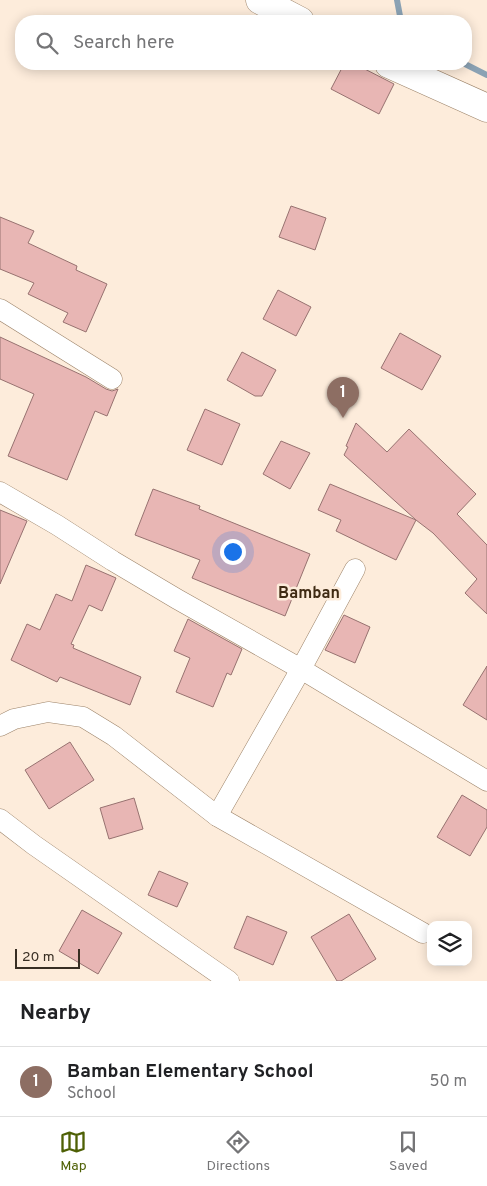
<!DOCTYPE html>
<style>
body{margin:0;font-family:Overpass,sans-serif;background:#f2f2f2;color:#202124}
.controls{position:absolute;right:15px;bottom:15px;display:grid;overflow:hidden;border-radius:10px;box-shadow:0 2px 12px #0003}
.controls button{width:45px;height:45px;display:grid;place-items:center;padding:0;border:0;border-bottom:1px solid #e0e0e0;background:#fff;color:#202124;font:25px sans-serif}
.scale{position:absolute;left:15px;bottom:12px;width:65px;box-sizing:border-box;padding-left:5px;border:2px solid #382e23;border-top:0;font-size:14px;line-height:18px;white-space:nowrap;color:#382e23;-webkit-text-stroke:4px #fdecdb;paint-order:stroke}
.you{position:absolute;left:232px;top:551px;width:18px;height:18px;margin:-12px;border:4px solid #fff;border-radius:50%;background:#1a73e8;box-shadow:0 0 0 8px #1a73e833}
.badge{display:grid;place-items:center;width:32px;height:32px;border-radius:50%;background:#4e6005;color:#fff;font-size:16px;font-weight:700}
.pin{position:absolute;translate:-50% -41px;filter:drop-shadow(0 1px 2px #0008)}
.pin::after{content:'';position:absolute;top:26px;width:18px;height:15px;background:inherit;clip-path:polygon(0 0,100% 0,50% 100%)}
.list{margin:0;padding:0;list-style:none}
h2{display:flex;justify-content:space-between;align-items:center;height:65px;margin:0;padding:0 20px;font-size:21px}
h2 small{font-size:16px;font-weight:400;color:#757577}
.list li{display:grid;grid-template-columns:32px 1fr auto;gap:15px;align-items:center;box-sizing:border-box;height:70px;padding:0 20px;border-top:1px solid #e0e0e0}
.list b{display:block;font-size:19px;white-space:nowrap}
.list p{margin:0;font-size:16px;white-space:nowrap;color:#757577}
.list em{font-size:16px;font-style:normal;color:#757577}
.icon{flex:none;width:28px;height:28px;fill:none;stroke:currentColor;stroke-width:2;stroke-linecap:round;stroke-linejoin:round}
.map{position:relative;flex:none;width:487px;height:981px;overflow:hidden}
.search{position:absolute;background:#fff;box-shadow:0 2px 12px #0003;left:15px;right:15px;top:15px;height:55px;display:flex;align-items:center;gap:12px;box-sizing:border-box;padding:0 18px;border-radius:20px;color:#757577;font-size:19px}
.sheet{height:135px;background:#fff}
nav{display:flex;justify-content:space-around;align-items:center;box-sizing:border-box;height:70px;border-top:1px solid #e0e0e0;background:#fff;font-size:14px;color:#757577}
nav a{display:grid;justify-items:center;gap:2px}
nav .on{color:#4e6005}
.map>svg:first-child{display:block}
</style>
<div class="map">
<svg width="487" height="981" viewBox="0 0 487 981">
<rect width="100%" height="100%" fill="#fdecdb"/>
<g fill="none" stroke-linecap="round" stroke-linejoin="round">
<g stroke="#8ba2b4" stroke-width="6">
<polyline points="397,0 400,16 405,21"/>
<polyline points="465,64 487,75"/>
</g>
</g>
<g fill="#e8b6b4" stroke="#977270">
<polygon points="344,64 355,64 394,84 379,114 331,89"/>
<polygon points="291,206 326,218 315,250 279,237"/>
<polygon points="0,217 34,231 28,243 77,266 76,270 107,284 86,332 63,322 68,313 28,294 34,283 0,269"/>
<polygon points="278,290 311,307 296,336 263,319"/>
<polygon points="400,333 441,356 422,390 381,368"/>
<polygon points="0,337 86,377 106,389 112,391 118,389 107,416 95,411 67,480 8,456 34,394 0,379"/>
<polygon points="242,352 276,370 262,396 255,396 227,380"/>
<polygon points="205,409 240,424 222,465 187,450"/>
<polygon points="356,423 387,452 409,429 476,494 457,514 487,545 487,614 465,593 477,579 433,533 416,520 344,455 348,447 346,446"/>
<polygon points="281,441 310,453 290,489 263,474"/>
<polygon points="330,484 416,520 396,560 336,531 341,520 318,510"/>
<polygon points="153,489 200,506 199,509 310,554 285,616 192,578 200,560 135,535"/>
<polygon points="0,510 27,521 0,584"/>
<polygon points="86,565 116,578 102,611 89,605 71,644 74,645 73,648 141,677 130,705 60,677 57,682 11,660 27,624 40,630 56,594 72,601"/>
<polygon points="344,615 370,627 355,663 325,650"/>
<polygon points="188,619 242,649 231,675 227,673 213,707 176,692 190,658 174,651"/>
<polygon points="487,666 487,720 463,705"/>
<polygon points="70,742 94,780 49,809 25,770"/>
<polygon points="462,795 487,810 487,827 470,856 437,837"/>
<polygon points="134,798 143,829 109,839 100,808"/>
<polygon points="159,871 188,883 177,907 148,895"/>
<polygon points="82,910 122,933 98,974 59,951"/>
<polygon points="349,914 376,959 341,981 337,981 311,937"/>
<polygon points="247,916 287,932 273,965 234,948"/>
</g>
<g fill="none" stroke-linecap="round" stroke-linejoin="round">
<g stroke="#9c8369" stroke-width="21">
<g id="street">
<polyline points="0,309 112,379"/>
<polyline points="0,492 57,525 113,561 177,599 301,669 487,781"/>
<polyline points="0,726 14,719 48,712 83,717 114,736 217,816 423,933"/>
<polyline points="217,816 301,669 355,569"/>
<polyline points="0,819 34,845 229,981"/>
</g>
</g>
<g stroke="#9c8369" stroke-width="29">
<g id="secondary">
<polyline points="260,0 300,21"/>
<polyline points="389,64 487,108"/>
</g>
</g>
<use href="#street" stroke="#fff" stroke-width="20"/>
<use href="#secondary" stroke="#fff" stroke-width="28"/>
</g>
<g text-anchor="middle" dominant-baseline="central" stroke-width="5" stroke-linejoin="round" paint-order="stroke">
<g font-size="16" font-weight="bold" fill="#3f2a13" stroke="#fdecdb">
<text x="309" y="594">Bamban</text>
</g>
</g>
</svg>
<div class="controls">
<button><svg class="icon" aria-label="layers" viewBox="0 0 24 24"><path d="M12 4l9 5-9 5-9-5zM3 14l9 5 9-5"/></svg></button>
</div>
<div class="scale">20 m</div>
<div class="you"></div>
<div class="pin badge" style="left:343px;top:418px;background:#8d6e63">1</div>
<div class="search"><svg class="icon" aria-label="search" viewBox="0 0 24 24"><circle cx="10" cy="10" r="6"/><path d="M15 15l6 6"/></svg>Search here</div>
</div>
<section class="sheet">
<h2>Nearby<small></small></h2>
<ul class="list">
<li><span class="badge" style="background:#8d6e63">1</span><div><b>Bamban Elementary School</b><p>School</p></div><em>50 m</em></li>
</ul>
</section>
<nav>
<a class="on"><svg class="icon" aria-label="map" viewBox="0 0 24 24"><path d="M3 6l6-2 6 2 6-2v14l-6 2-6-2-6 2zM9 4v14M15 6v14"/></svg>Map</a>
<a><svg class="icon" aria-label="directions" viewBox="0 0 24 24"><path d="M12 3l9 9-9 9-9-9zM9 14v-3h6M13 9l2 2-2 2"/></svg>Directions</a>
<a><svg class="icon" aria-label="saved" viewBox="0 0 24 24"><path d="M7 4h10v16l-5-4-5 4z"/></svg>Saved</a>
</nav>
